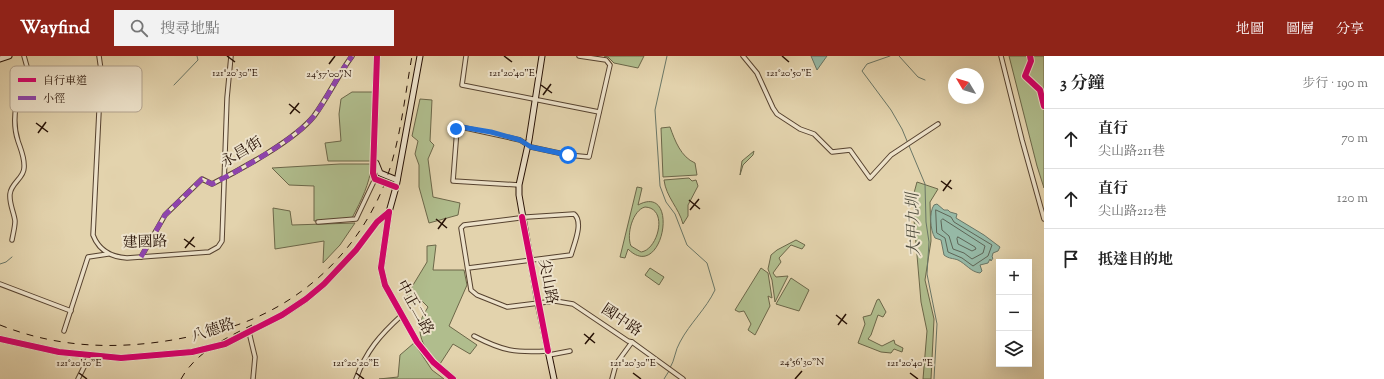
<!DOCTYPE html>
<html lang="zh-TW">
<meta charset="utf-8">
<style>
body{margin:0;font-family:"Sorts Mill Goudy","Noto Serif TC",serif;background:#f2f2f2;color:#222}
.controls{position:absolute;right:12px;bottom:12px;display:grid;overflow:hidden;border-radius:0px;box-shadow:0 4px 16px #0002}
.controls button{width:36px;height:36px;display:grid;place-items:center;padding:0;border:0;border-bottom:1px solid #e0e0e0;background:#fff;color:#222;font:20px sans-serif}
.compass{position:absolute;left:948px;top:12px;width:36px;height:36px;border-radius:50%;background:#fff;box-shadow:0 4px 16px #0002;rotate:308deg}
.stop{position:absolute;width:12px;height:12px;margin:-9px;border:3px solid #1a73e8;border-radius:50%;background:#fff}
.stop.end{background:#1a73e8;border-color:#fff;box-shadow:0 1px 4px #0008}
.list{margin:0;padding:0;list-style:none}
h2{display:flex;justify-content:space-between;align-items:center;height:52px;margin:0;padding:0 16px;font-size:17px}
h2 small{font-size:13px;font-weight:400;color:#767676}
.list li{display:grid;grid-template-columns:26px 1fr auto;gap:12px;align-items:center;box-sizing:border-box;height:60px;padding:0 16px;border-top:1px solid #e0e0e0}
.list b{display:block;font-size:15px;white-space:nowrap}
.list p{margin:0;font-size:13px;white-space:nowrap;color:#767676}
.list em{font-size:13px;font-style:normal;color:#767676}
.icon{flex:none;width:22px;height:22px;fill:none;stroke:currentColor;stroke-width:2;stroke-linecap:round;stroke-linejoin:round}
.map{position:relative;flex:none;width:1044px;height:323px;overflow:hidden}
header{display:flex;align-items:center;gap:24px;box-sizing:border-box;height:56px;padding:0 20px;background:#8f2418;color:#fff}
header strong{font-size:19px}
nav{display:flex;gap:22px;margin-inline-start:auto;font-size:14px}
.search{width:280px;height:36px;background:#f2f2f2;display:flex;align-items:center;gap:10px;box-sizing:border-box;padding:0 14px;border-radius:0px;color:#767676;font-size:15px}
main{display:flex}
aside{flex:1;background:#fff}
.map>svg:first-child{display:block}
</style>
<header>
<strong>Wayfind</strong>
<div class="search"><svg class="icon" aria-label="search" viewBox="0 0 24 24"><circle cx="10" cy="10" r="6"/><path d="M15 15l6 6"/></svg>搜尋地點</div>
<nav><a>地圖</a><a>圖層</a><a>分享</a></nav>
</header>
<main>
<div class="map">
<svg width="1044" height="323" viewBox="0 0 1044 323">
<rect width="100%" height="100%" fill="#e3d3ad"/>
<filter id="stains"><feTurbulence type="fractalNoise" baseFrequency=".005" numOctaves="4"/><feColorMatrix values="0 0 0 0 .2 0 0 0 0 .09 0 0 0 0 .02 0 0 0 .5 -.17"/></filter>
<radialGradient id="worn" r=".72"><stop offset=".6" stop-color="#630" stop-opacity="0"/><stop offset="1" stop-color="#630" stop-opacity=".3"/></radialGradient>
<g fill="#b0bd8d" stroke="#6c6749" fill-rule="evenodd">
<polygon points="604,0 644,0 638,12 614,7 608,1"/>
<polygon points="1009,0 1044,0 1044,132 1037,110"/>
<polygon points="352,36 374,36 372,105 328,105 325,87 341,85 339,58 341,43"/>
<polygon points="420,43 432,44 430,85 434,89 428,103 433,141 460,147 458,159 429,167 419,131 419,109 415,98 418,85 412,80"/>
<path d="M670,71C675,85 681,101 695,107L697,119L663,121L661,72Z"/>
<polygon points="754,95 753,99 743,109 740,119 742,105"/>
<path d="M340,108H372C369,129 362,143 352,162L314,165V130L289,129L272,112Z"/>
<path d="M689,122L692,125L696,124L698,130L688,149V160L683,168C679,152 666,141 664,124Z"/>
<polygon points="917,126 938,133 930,146 931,185 925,224 934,263 931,323 923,323 927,275 921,246 914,164 914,137"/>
<path d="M637,131L642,132L638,149C681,126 663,228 628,193L625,202L620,201ZM645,151C669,152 658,194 641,196L631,190C626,178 633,154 645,151Z"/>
<polygon points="273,152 290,155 292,169 355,167 340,189 323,207 324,185 275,193"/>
<polygon points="796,184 805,189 802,193 791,189 779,202 781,206 773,217 776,221 788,220 775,246 772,224 768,213 771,199 777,194"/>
<path d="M436,189L433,214H464L467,229L449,270L477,289L470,298L453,288L440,308C428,299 416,281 421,265C422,260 426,255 428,251L418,241L410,243L407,239L427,206V190Z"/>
<polygon points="650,212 664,221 659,229 645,219"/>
<polygon points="761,212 768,217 772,242 768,240 770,250 755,279 748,274 751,268 744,255 739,256 735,254"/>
<polygon points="791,222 809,234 799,255 776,248"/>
<polygon points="879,243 886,256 883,261 878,259 871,279 868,283 882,290 894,284 895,288 903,292 902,296 894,293 891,297 881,296 858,287 865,268 863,261 871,259 877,244"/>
<polygon points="414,287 432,314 444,323 379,323 398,321 400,299"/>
</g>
<g fill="#96b9a6" stroke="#6a7666">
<polygon points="811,0 827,0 817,14"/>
<path d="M937,148L944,154H948L950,156L957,158L956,162L984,179L1000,191L998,195L993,197L992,201L993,202L991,205L990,203L988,207L980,209L982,215L980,217C971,216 966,208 958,204C953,202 949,203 944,199L941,184L935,182C930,174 929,156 934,149Z"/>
</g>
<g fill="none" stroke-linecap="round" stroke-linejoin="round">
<g stroke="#5e6556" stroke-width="1">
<polygon points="936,154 951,161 954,166 992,189 988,200 973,210 962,202 948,196 945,182 937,177"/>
<polygon points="943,163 985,190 983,197 972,203 964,197 953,193 949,180 942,174 941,165"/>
<polygon points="958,181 975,191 976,193 972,195 958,188 957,183"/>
</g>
<g stroke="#6a7666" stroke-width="1">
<path d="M667,0L655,54L660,130L666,146L675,158L687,189L707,207L715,234C706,253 690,267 680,286C675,294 675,304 670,312"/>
<polyline points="890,0 867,8 862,15 891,54 902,73 925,128 926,166 929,186 927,218 937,268 934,323"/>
<polyline points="899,0 918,21 925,24"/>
<polyline points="174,29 198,4 197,0"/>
<polyline points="0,208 6,206 12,201"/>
<polyline points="664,323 669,315"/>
</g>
<g stroke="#56422f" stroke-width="5.5">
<g id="street">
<path d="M99,0L101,14L93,179C99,195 111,201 127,202L209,196L218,191L222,185L227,42L231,0"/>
<polyline points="466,0 462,29 599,56"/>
<polyline points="743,0 757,17 773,52 777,58 800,73 814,78 832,96 850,94 870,122 891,99 938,68"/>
<polyline points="1001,0 1022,84 1044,163"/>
<polyline points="519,129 453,125 457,73 461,71 520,84 531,91 568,99 589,101 610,9 606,4 579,0"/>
<polyline points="318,166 356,163 375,123"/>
<path d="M12,184C13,178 15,171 15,165C14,156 9,148 10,138C11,127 24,122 24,112C25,102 21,94 18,85C11,64 16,36 29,18L24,0"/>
<path d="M141,201L165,159L202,123L212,128C240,114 295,84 314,60C328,41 338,19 352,0"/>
<path d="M468,212L571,199C574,188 584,166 574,158L527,161L464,169L461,172L471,234L477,239L507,251L555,245L573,248L628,285L632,286L683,323"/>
<polyline points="0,228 71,255"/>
<polyline points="64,275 88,201 108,198"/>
<polyline points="249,276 255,301 253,323"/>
<path d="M474,280C503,295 515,297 548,295"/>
<polyline points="549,299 570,295"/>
<polyline points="78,323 90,299"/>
<path d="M356,323C366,295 380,279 402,259"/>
<polyline points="612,323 616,308 632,286"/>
</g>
</g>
<g stroke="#271105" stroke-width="7">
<g id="secondary">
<polyline points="377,0 373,117 375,123 396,131"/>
<polyline points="420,0 396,131 389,156 381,212 385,229 417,286 433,306 453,323"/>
<polyline points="542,0 529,84 519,129 519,139 538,247 554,323"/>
<polyline points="0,3 9,0"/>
<polyline points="376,107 380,117 397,124"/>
<polyline points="0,283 59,296 121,302 192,296 225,288 282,259 306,243 324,228 356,194 377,166 389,156"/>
</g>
</g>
<use href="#street" stroke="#ede2ca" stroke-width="3.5"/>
<use href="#secondary" stroke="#ede2ca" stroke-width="5"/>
<g stroke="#271105" stroke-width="1" stroke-dasharray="7 7" stroke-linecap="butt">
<path d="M0,269C58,292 117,294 178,283C197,279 216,276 234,270C295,250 346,206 375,149C399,103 403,50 412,0"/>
<path d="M181,323C196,296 226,282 252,269"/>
</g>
<path stroke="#8e44ad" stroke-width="5" stroke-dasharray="10 5" stroke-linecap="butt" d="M141,201L165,159L202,123L212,128C240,114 295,84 314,60C328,41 338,19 352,0"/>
<g stroke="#ede2ca" stroke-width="8">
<g id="cycleway">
<polyline points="377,0 373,117 375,123 396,131"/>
<polyline points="1030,0 1031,5 1025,20 1040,34 1044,50"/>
<polyline points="389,156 381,212 385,229 417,286 433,306 453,323"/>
<polyline points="522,161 548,295"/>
<polyline points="0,283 59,296 121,302 192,296 225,288 282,259 306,243 324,228 356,194 377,166 389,156"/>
</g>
</g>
<use href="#cycleway" stroke="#d6006c" stroke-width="6"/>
</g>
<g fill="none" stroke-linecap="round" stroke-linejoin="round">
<polyline stroke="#1a73e8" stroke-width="5" points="456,73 461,71 491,76 520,84 531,91 568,99"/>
</g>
<path fill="none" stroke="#271105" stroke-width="1.5" d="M227,0L235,6M504,0L512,6M782,0L789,6M329,8L335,0M541,29L552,37M543,39L551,28M289,48L300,57M290,58L299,47M36,67L48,76M38,77L46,66M941,125L952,133M943,135L951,124M689,144L700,153M690,154L699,143M436,163L447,172M438,173L446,162M184,183L195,191M185,192L194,181M836,259L847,268M838,269L846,258M584,278L595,287M585,288L594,277M79,317L87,323M356,317L364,323M633,317L641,323M910,317L918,323M795,323L802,315"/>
<g text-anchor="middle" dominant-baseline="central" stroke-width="4" stroke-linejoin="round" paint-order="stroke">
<g font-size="15" fill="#271105" stroke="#ede2ca">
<text transform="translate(242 97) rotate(-31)">永昌街</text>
<text transform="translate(145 187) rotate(-2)">建國路</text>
<text transform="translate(547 226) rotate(79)">尖山路</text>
<text transform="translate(414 252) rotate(61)">中正二路</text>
<text transform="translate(621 265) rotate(34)">國中路</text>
<text transform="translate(213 275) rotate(-18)">八德路</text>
</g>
<g font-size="16" font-style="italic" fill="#4e4c3d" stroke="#ede2ca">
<text transform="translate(915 169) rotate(-92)">大甲九圳</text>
</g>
</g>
<rect x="10" y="10" width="132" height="46" rx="6" fill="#ede2ca" stroke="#b2a38f" stroke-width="1"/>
<rect x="18" y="22" width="18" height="4" fill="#d6006c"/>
<rect x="18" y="40" width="18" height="4" fill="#8e44ad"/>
<g font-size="11" fill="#271105">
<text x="43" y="28">自行車道</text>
<text x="43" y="46">小徑</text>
</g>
<g font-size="10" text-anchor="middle" fill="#271105" stroke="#ede2ca" stroke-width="4" stroke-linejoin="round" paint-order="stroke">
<text x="235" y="20">121°20'30"E</text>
<text x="512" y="20">121°20'40"E</text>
<text x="789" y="20">121°20'50"E</text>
<text x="329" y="21">24°57'00"N</text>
<text x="802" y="309">24°56'30"N</text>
<text x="79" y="310">121°20'10"E</text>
<text x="356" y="310">121°20'20"E</text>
<text x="633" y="310">121°20'30"E</text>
<text x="910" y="310">121°20'40"E</text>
</g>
<rect width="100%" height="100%" filter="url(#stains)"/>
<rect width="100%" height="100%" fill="url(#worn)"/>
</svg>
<div class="controls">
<button>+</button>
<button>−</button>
<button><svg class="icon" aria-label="layers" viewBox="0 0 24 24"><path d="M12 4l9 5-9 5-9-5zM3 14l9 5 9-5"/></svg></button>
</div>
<svg class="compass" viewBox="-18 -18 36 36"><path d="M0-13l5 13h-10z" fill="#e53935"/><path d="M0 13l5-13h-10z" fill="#767676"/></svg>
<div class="stop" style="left:568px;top:99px"></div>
<div class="stop end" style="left:456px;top:73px"></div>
</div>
<aside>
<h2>3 分鐘<small>步行 · 190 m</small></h2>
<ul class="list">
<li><svg class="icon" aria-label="ahead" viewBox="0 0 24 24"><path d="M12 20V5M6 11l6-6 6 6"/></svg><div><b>直行</b><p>尖山路211巷</p></div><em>70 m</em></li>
<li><svg class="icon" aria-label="ahead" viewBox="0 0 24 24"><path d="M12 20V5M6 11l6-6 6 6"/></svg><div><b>直行</b><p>尖山路212巷</p></div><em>120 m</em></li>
<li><svg class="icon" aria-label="arrive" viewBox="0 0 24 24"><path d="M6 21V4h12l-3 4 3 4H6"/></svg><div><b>抵達目的地</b></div></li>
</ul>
</aside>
</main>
